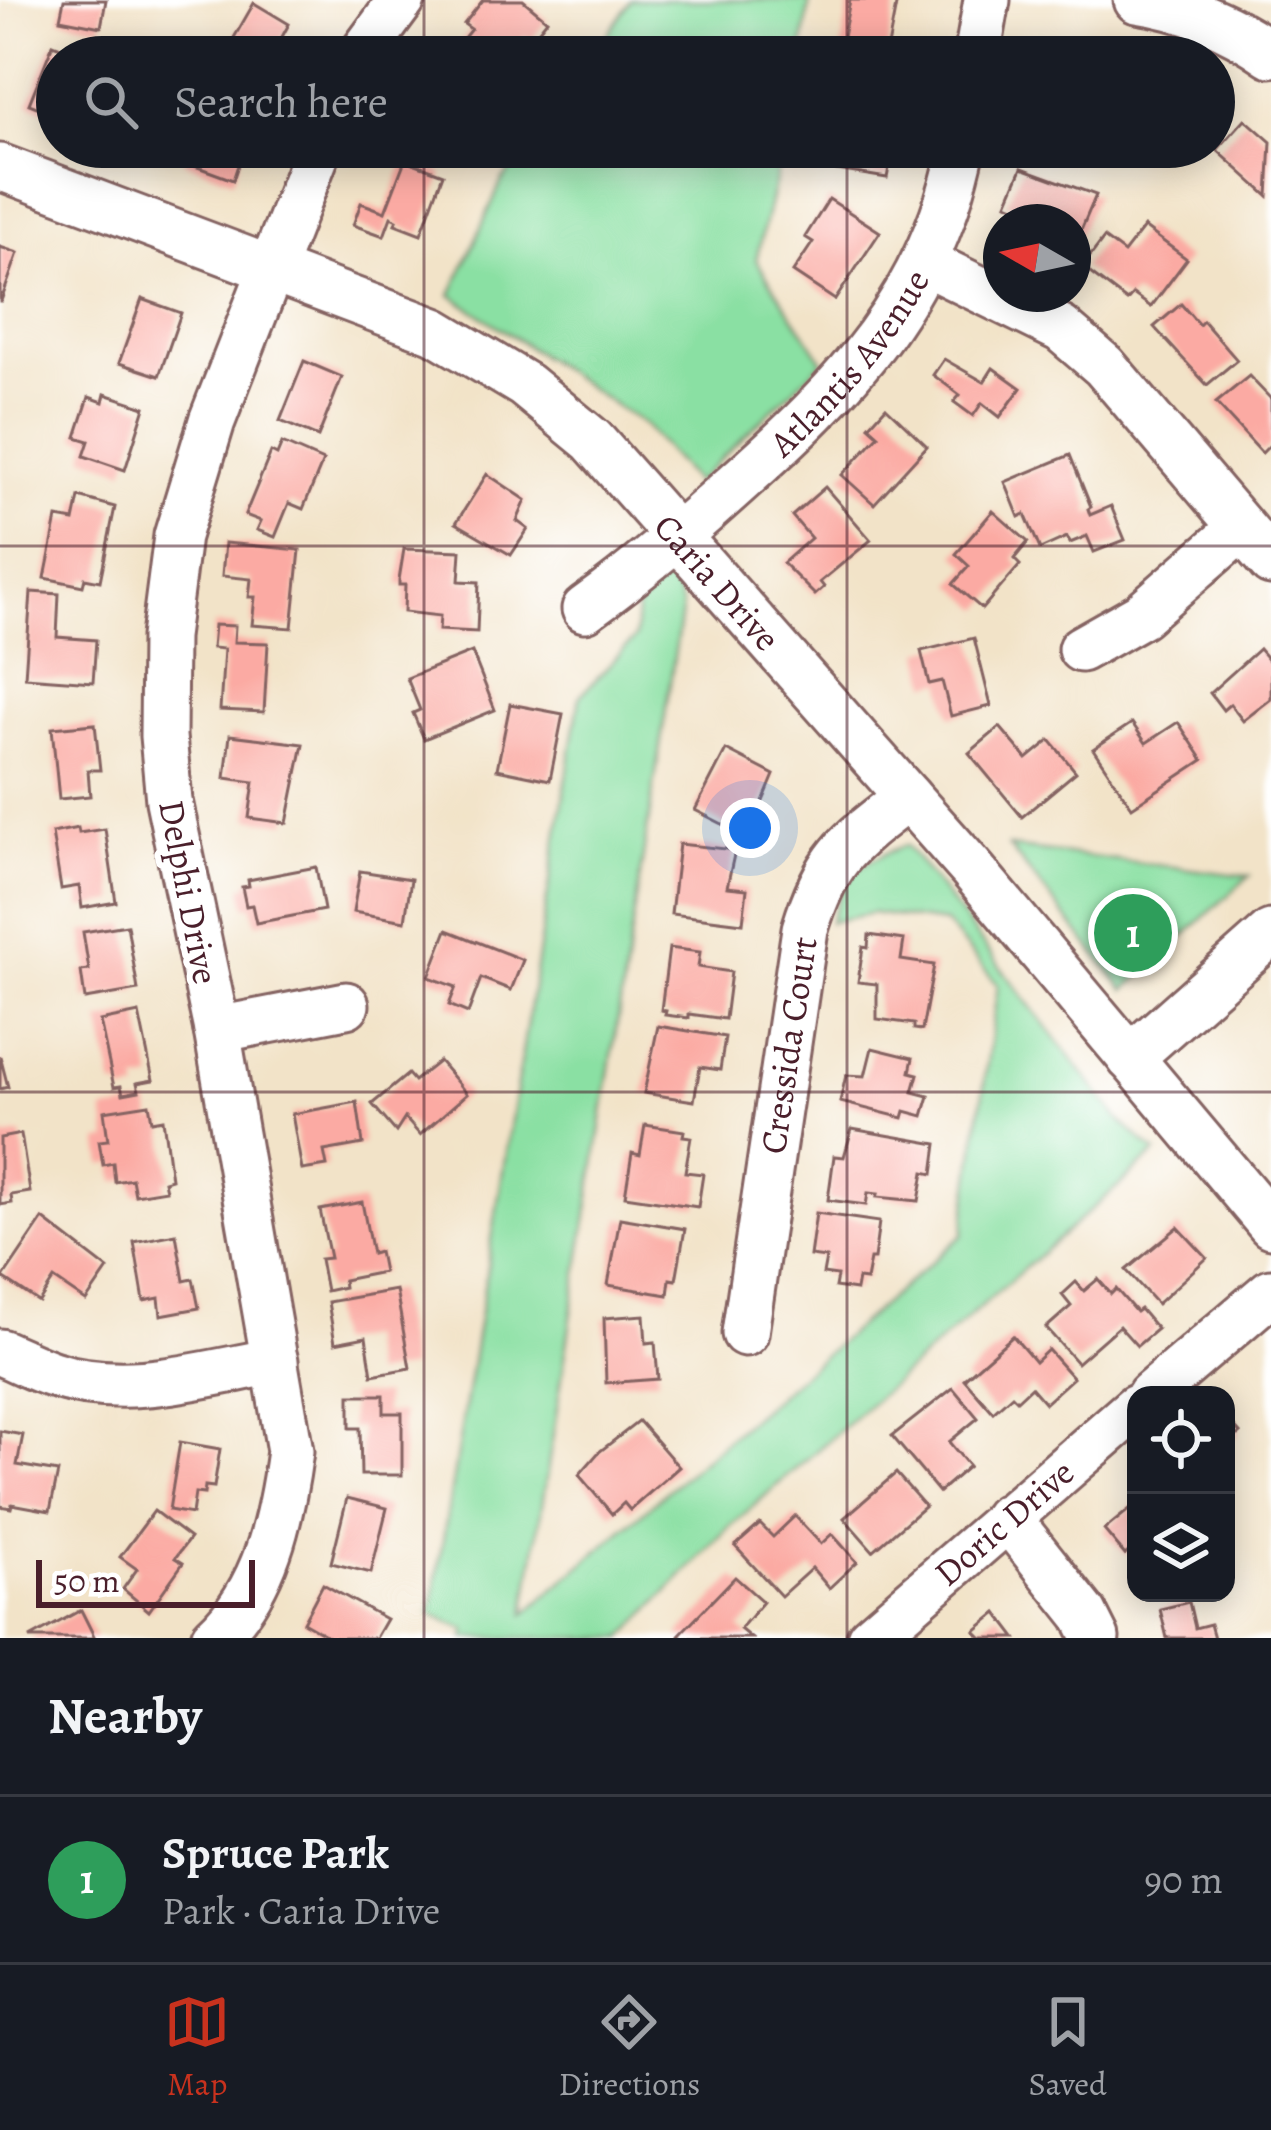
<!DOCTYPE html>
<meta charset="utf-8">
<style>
body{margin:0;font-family:Alegreya,serif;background:#242831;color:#f1f3f6}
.controls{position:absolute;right:36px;bottom:36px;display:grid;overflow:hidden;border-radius:24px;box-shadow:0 6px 30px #0003}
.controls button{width:108px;height:108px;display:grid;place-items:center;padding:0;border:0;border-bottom:3px solid #363941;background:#171b24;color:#f1f3f6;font:60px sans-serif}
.compass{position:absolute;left:983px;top:204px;width:108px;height:108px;border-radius:50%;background:#171b24;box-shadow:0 6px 30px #0003;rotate:279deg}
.scale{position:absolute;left:36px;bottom:30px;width:219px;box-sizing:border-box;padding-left:12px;border:6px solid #4a1f2b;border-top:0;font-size:33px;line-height:42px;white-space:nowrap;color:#4a1f2b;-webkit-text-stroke:9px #fff;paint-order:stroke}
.you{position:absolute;left:750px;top:828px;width:42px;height:42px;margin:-30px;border:9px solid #fff;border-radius:50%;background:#1a73e8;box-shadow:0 0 0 18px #1a73e833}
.badge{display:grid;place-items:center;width:78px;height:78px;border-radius:50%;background:#c8321e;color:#fff;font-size:39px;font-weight:700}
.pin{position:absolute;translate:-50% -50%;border:6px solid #fff;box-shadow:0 3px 12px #0006}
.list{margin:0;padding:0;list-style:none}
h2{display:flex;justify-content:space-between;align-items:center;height:156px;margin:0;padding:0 48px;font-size:51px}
h2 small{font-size:39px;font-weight:400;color:#9ea1a6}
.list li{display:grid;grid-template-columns:78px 1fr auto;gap:36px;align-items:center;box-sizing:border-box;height:168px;padding:0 48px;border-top:3px solid #363941}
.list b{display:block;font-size:45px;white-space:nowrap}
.list p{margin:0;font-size:39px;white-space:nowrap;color:#9ea1a6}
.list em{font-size:39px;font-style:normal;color:#9ea1a6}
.icon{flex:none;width:66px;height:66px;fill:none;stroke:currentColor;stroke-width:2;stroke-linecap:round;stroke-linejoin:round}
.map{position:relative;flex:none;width:1271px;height:1638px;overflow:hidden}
.search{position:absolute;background:#171b24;box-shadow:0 6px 30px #0003;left:36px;right:36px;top:36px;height:132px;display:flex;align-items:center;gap:30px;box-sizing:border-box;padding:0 42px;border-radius:66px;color:#9ea1a6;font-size:45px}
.sheet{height:324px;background:#171b24}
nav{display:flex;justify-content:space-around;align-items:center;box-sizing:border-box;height:168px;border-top:3px solid #363941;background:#171b24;font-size:33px;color:#9ea1a6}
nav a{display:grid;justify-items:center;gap:6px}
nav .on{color:#c8321e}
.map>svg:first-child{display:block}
</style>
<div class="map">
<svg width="1271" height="1638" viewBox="0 0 1271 1638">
<rect width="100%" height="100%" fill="#fff"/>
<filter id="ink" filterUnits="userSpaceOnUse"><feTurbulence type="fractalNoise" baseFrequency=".00833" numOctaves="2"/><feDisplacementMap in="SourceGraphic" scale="24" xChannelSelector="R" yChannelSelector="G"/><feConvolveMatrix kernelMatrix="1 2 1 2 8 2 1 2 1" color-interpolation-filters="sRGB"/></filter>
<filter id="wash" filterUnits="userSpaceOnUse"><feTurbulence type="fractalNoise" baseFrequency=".004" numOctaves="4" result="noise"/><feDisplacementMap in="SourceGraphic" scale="48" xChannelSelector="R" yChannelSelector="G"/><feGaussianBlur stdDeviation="2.7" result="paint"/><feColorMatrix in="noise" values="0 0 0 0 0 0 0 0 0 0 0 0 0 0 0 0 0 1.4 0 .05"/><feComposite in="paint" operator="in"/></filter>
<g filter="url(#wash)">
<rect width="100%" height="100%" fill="#f2e3c8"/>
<g fill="#8ae0a3" stroke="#6a8067" stroke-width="3">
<polygon points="631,0 810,0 801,57 593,57"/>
<polygon points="530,147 783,147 756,260 823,361 695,483 644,425 451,295 502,181"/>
<path d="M670,569L682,606L525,1614L963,1235L998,985L945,923L872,913L830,922C846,872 858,864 906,845L1120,1121L1156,1153L727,1529L623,1638H465L467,1630L431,1614L580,696L635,638L637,609Z"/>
<polygon points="1009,847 1249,876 1125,990"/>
</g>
<g id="blocks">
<g fill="#fbaaa3">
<polygon points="64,0 106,0 101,27 60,19"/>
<polygon points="483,0 523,0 547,20 531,40 525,35 507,57 473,57 458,45 471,29 464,24"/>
<polygon points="850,0 897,0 886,57 872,57 873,52 867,51 866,57 840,53"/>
<polygon points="254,3 289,24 271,57 228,57 224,55"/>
<polygon points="53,44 85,57 57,57 57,115 29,104"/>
<polygon points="1245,119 1271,142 1268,196 1217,150"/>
<polygon points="190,147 244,147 233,180 184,162"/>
<polygon points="821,147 893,147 887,178 818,167"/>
<polygon points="405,160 443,174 421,234 395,224 397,220 391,217 384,236 353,225 361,203 385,212"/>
<polygon points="1022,168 1096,195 1073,249 1073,222 1040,222 1042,218 1007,203"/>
<polygon points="829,199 880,232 835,300 793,272 813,242 805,237"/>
<polygon points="1144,227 1187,259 1151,307 1133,294 1127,301 1082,267 1104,238 1124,253"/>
<polygon points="0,247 18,253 1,301 0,301"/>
<polygon points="142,299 181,313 159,376 119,363"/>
<polygon points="1181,304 1199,325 1203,321 1237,360 1207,385 1154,327"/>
<polygon points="944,359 984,382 993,368 1021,388 1000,417 982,403 973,416 954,402 960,395 933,375"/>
<polygon points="304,361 342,377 318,437 280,421"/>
<polygon points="1249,376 1271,399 1271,444 1262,453 1216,403"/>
<polygon points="105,394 145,407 125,470 84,456 89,441 76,437 89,397 103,402"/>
<polygon points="886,407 927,446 874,504 842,475 879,435 869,426"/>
<polygon points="282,443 323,461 303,509 289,503 275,537 257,530 261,521 245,515 271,452 277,455"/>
<polygon points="1070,455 1091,507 1088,509 1090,515 1111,506 1125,540 1094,552 1087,536 1070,543 1067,537 1040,549 1025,514 1019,517 1005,482"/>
<polygon points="487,474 526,500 517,521 528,529 511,555 456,523"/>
<polygon points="825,487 871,540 820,582 824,587 815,595 783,563 811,538 792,516"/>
<polygon points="79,497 115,507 100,581 85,578 83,586 45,578 57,518 74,521"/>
<polygon points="993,511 1028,542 1014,559 1020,565 982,609 953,584 969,566 956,554"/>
<polygon points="225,543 300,550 292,628 252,625 255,597 249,597 251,579 222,576"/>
<polygon points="404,549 461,551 459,581 479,582 477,632 439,630 440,616 404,612 405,585 399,585 399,580"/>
<polygon points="31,592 59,594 57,637 96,640 93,682 25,677"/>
<polygon points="214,625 235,626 234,642 268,643 264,712 220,710 224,649 212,648"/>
<polygon points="974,638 991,706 951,716 942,681 929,684 921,651"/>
<polygon points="1259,649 1271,663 1271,699 1243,721 1230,704 1223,710 1210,693"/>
<polygon points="472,652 495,710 424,739 413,713 420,710 407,678"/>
<polygon points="510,704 563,714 550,780 497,769"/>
<polygon points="1178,722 1203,760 1132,807 1093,749 1132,723 1146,743"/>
<polygon points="95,724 100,770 88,770 90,796 59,799 52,728"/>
<polygon points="1000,727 1027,759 1050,740 1076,772 1022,817 969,753"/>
<polygon points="230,735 303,744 287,823 249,818 254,782 225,778"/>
<polygon points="726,750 774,775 748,837 695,810"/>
<polygon points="78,828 79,833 105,829 116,902 82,908 79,886 61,889 52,833"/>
<polygon points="679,844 735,850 727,887 747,889 743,923 671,914"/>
<polygon points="316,867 324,910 256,923 252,905 246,906 242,887 249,886 248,880"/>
<polygon points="360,871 411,879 405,921 353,912"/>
<polygon points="127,925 138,990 85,999 81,971 89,970 83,932"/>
<polygon points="447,930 523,960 511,990 481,978 468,1013 449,1005 456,987 429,977"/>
<polygon points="869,935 904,940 901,960 934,965 922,1030 914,1029 914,1024 877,1019 877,984 858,982 863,947 868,948"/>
<polygon points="669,948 700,952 698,967 731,972 725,1019 689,1014 689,1018 665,1015 666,1011 661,1010"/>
<polygon points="139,1013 153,1080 137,1083 139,1091 123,1094 121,1086 114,1087 100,1021"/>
<polygon points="658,1026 725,1037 720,1070 700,1067 694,1101 644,1093"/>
<polygon points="872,1048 913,1058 910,1072 918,1074 913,1092 929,1096 923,1116 905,1111 903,1118 840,1102 846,1075 865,1076"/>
<polygon points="0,1056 8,1087 0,1089"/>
<polygon points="439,1061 467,1094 420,1135 405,1118 396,1132 372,1104 408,1074 414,1081"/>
<polygon points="357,1102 363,1144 324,1151 327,1166 302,1170 292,1114"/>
<polygon points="149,1104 152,1121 163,1119 171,1179 164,1181 166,1190 135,1195 132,1179 115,1182 113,1163 103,1165 99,1141 108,1140 104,1111"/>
<polygon points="645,1125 684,1131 683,1136 691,1137 685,1172 703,1174 698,1207 625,1196 632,1153 640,1155"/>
<polygon points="852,1129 937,1144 933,1174 924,1172 919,1201 877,1197 878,1194 868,1193 866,1205 828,1200 834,1156 844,1157"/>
<polygon points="21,1134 30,1192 11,1195 12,1203 0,1205 0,1138"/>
<polygon points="362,1202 372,1254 379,1252 383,1272 343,1280 344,1287 326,1291 320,1259 330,1258 320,1210"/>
<polygon points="816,1213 879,1222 874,1259 870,1259 866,1280 858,1279 856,1290 835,1287 837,1276 823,1274 826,1258 810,1256"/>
<polygon points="620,1218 685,1229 676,1280 670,1279 668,1295 608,1285"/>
<polygon points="43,1219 108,1269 86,1301 54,1279 39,1302 3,1278"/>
<polygon points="1178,1227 1207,1258 1157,1304 1126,1270"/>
<polygon points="176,1234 184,1281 193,1279 199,1308 161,1315 159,1298 144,1301 134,1242"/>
<polygon points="1098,1279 1111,1294 1116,1289 1136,1312 1140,1309 1157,1329 1137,1346 1119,1326 1077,1363 1046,1328 1071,1306 1062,1295 1076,1282 1084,1291"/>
<polygon points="396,1290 410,1368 372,1375 366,1337 335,1343 328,1302"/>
<polygon points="644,1315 646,1343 655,1342 658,1379 606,1383 604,1318"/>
<polygon points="1013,1336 1035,1362 1048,1350 1073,1378 1045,1403 1031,1387 1017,1400 1012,1395 993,1412 964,1379"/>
<polygon points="953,1388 978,1418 949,1442 969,1466 939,1492 892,1436"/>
<polygon points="350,1395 384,1395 384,1413 402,1413 402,1475 361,1475 360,1428 350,1428"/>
<polygon points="1226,1417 1240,1433 1226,1445"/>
<polygon points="639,1421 679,1467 630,1510 624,1503 612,1514 579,1475 599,1452"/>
<polygon points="0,1431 23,1435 17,1465 58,1472 50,1511 12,1504 11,1508 0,1506"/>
<polygon points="180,1442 220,1449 214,1487 205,1486 204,1494 195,1493 192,1514 169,1510"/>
<polygon points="896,1473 925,1506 873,1551 844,1518"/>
<polygon points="347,1498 387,1508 371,1573 331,1563"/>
<polygon points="1136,1504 1136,1545 1125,1555 1104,1530"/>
<polygon points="154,1511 190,1538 175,1558 183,1563 149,1611 123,1589 137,1569 120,1557"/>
<polygon points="795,1516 821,1544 832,1534 857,1562 829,1588 812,1568 781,1596 735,1546 760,1524 773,1537"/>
<polygon points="735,1577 763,1602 740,1629 751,1638 683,1638 679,1635"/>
<polygon points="323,1584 386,1619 375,1638 331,1638 303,1622"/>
<polygon points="1189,1602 1195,1628 1210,1624 1214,1638 1167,1638 1160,1609"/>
<polygon points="81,1610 95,1638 30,1638"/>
<polygon points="997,1613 1016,1638 982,1638 975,1631"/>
</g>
</g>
</g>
<g filter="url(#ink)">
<use href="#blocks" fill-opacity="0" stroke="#856462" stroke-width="3"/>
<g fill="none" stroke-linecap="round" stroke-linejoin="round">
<g stroke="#856462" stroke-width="51">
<g id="minor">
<path d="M1137,0C1185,7 1231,26 1271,54"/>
<polyline points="360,57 402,0"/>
<polyline points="977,57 987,0"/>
<path id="s1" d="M0,167L435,331L525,385L592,440L971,868L1271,1225"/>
<polyline points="926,263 1061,329 1104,366 1271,562"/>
<path id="s2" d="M585,609C638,571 686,529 735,485C847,386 931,299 962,147"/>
<polyline points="1081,649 1141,615 1241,528"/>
<polyline points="217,1030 346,1005"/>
<polyline points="1130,1058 1271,933"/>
<path id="s3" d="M745,1333L805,929C827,856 849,842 908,797"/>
<path d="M0,1352C17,1359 34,1368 52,1374C125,1398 202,1374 275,1361"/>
<polyline points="1150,1395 1271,1292"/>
<polyline points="1007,1517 1084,1614 1096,1638"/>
<path d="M214,1638C266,1590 281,1518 290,1451L217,1030L169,801L163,736L164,637L177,536L212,421L319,147"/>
<path id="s4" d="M870,1638L1136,1407"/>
</g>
</g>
<use href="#minor" stroke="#fff" stroke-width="45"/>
</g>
</g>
<path fill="none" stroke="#4a1f2b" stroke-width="3" stroke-opacity="0.55" d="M424,0V57M847,0V57M424,147V1638M847,147V1638M0,546H1271M0,1092H1271"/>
<g text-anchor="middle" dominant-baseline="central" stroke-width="12" stroke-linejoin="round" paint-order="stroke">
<g font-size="36" fill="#4a1f2b" stroke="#fff">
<text stroke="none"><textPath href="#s2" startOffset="363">Atlantis Avenue</textPath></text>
<text stroke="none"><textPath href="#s1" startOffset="846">Caria Drive</textPath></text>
<text transform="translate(189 892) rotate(79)">Delphi Drive</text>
<text stroke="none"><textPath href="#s3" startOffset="291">Cressida Court</textPath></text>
<text stroke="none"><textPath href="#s4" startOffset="177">Doric Drive</textPath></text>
</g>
</g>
</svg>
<div class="controls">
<button><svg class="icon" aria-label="locate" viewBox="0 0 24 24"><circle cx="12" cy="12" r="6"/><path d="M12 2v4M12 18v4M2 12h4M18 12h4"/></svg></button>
<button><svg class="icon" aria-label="layers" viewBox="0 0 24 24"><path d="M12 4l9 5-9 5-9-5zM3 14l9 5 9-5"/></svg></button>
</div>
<svg class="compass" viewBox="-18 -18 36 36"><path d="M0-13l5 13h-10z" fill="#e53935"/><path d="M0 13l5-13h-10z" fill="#9ea1a6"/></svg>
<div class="scale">50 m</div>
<div class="you"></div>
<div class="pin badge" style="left:1133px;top:933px;background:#2e9e5b">1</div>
<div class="search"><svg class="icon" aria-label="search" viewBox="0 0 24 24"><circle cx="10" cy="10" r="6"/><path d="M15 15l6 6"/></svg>Search here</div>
</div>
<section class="sheet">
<h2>Nearby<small></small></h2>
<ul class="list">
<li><span class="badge" style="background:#2e9e5b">1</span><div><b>Spruce Park</b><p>Park · Caria Drive</p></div><em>90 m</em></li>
</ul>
</section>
<nav>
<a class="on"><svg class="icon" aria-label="map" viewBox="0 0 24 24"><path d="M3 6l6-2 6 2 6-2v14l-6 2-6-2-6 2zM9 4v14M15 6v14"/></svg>Map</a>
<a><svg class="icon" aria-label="directions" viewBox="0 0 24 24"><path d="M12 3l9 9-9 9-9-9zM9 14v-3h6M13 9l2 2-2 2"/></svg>Directions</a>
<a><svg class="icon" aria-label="saved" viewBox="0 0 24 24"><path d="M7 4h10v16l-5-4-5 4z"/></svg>Saved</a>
</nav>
